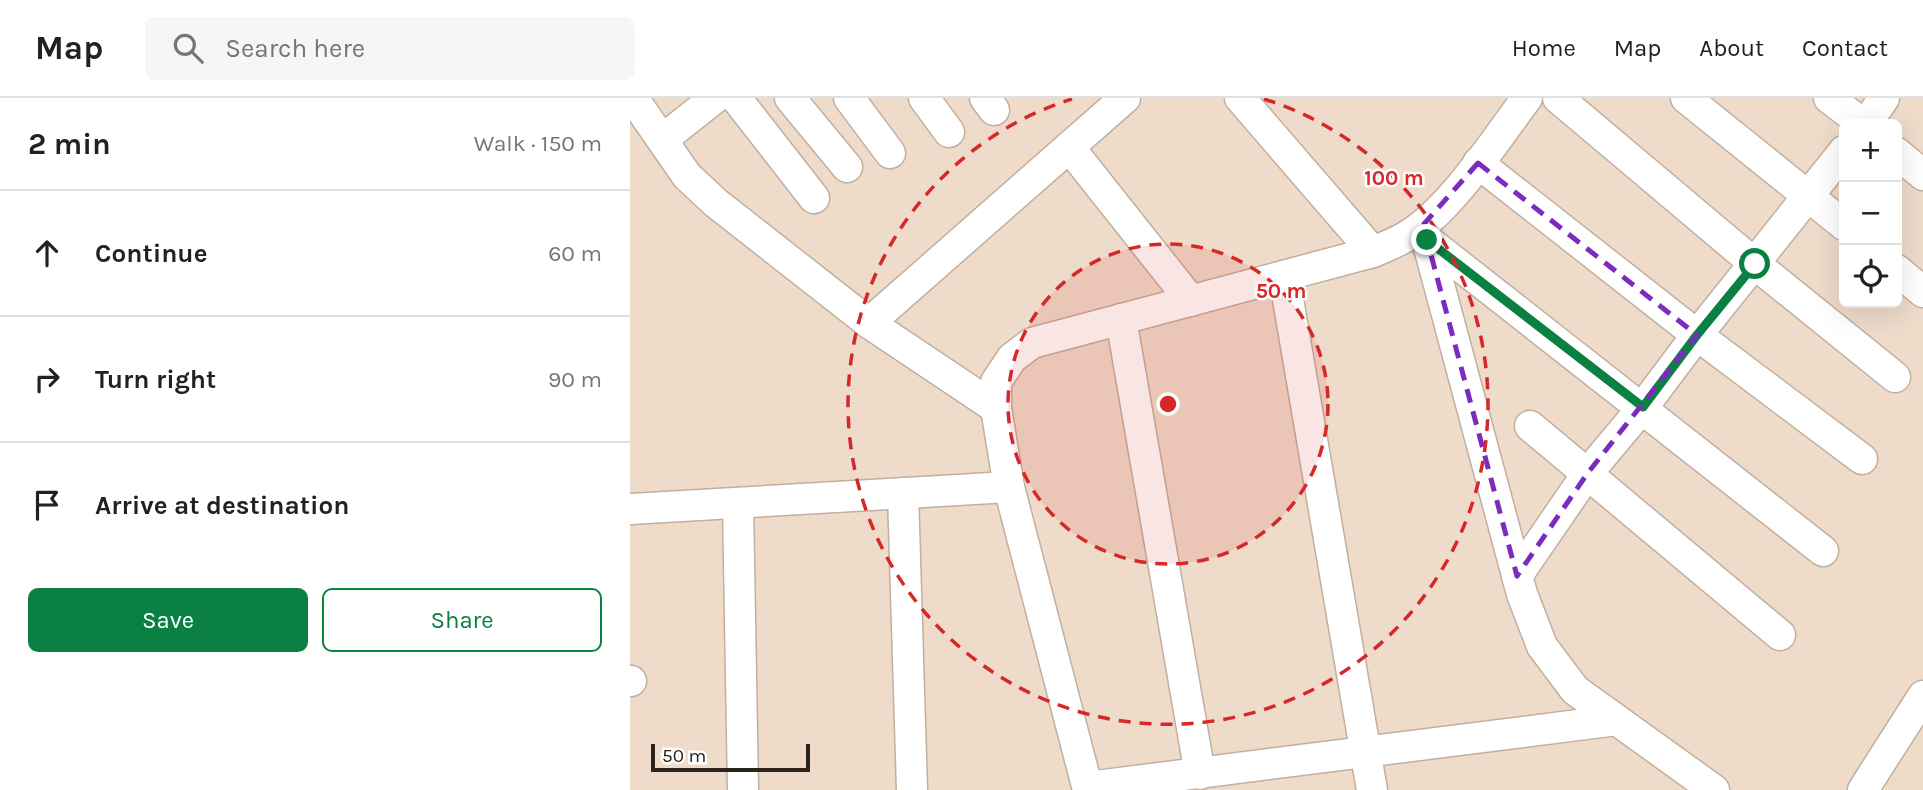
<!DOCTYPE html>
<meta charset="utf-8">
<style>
body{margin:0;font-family:Karla,sans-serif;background:#f6f6f6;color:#202124}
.controls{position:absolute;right:21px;top:21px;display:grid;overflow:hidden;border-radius:10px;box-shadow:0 7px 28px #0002}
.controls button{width:63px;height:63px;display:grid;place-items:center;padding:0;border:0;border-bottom:2px solid #e0e0e0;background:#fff;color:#202124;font:35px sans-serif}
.scale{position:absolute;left:21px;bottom:18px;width:159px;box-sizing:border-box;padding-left:7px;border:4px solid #2a231c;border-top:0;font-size:19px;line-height:24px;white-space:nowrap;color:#2a231c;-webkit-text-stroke:5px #fff;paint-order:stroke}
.stop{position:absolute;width:21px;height:21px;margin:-16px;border:5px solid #0b8043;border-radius:50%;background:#fff}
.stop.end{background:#0b8043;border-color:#fff;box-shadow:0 2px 7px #0008}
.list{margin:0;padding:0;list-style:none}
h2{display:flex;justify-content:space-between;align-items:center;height:91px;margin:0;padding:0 28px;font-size:30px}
h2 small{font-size:23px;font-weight:400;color:#757577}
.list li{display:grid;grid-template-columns:46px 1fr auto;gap:21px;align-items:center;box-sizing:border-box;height:126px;padding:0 28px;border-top:2px solid #e0e0e0}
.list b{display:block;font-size:26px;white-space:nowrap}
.list em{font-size:23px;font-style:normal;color:#757577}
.actions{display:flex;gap:14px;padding:21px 28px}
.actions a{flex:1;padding:16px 0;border:2px solid #0b8043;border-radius:10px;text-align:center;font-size:24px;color:#0b8043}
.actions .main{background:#0b8043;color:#fff}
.icon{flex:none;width:38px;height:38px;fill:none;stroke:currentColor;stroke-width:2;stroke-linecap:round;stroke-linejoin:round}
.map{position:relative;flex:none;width:1293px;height:692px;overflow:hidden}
header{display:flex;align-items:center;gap:42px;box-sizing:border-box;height:98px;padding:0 35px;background:#fff;border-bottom:2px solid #e0e0e0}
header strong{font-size:33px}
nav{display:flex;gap:38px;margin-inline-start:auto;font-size:24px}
.search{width:490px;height:63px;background:#f6f6f6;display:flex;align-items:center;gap:18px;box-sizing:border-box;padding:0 24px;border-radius:10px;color:#757577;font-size:26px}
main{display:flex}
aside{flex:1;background:#fff}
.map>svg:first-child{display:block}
</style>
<header>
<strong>Map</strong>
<div class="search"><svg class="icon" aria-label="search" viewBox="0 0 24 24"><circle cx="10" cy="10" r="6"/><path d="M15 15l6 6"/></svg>Search here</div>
<nav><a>Home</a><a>Map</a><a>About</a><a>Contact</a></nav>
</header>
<main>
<aside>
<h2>2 min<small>Walk · 150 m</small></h2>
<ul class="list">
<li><svg class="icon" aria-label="ahead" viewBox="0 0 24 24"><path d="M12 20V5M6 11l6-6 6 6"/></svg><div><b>Continue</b></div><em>60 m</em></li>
<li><svg class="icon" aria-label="right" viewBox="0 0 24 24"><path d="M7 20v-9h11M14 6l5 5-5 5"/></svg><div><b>Turn right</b></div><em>90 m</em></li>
<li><svg class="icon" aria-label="arrive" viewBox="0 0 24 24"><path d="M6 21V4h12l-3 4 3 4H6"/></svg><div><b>Arrive at destination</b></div></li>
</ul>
<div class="actions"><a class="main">Save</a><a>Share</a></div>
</aside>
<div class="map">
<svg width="1293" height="692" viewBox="0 0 1293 692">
<rect width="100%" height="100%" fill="#eedbca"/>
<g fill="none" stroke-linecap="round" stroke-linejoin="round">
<g stroke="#c1af9f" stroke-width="33">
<g id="minor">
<polyline points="3,0 57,78 86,105 239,225 366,310"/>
<polyline points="106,0 184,100"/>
<polyline points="160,0 217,69"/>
<polyline points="219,0 260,55"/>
<polyline points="294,0 319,34"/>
<polyline points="355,0 364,12"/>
<polyline points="610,0 743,154"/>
<polyline points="928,0 1125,166 1265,279"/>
<polyline points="1056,0 1214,127"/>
<polyline points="1199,0 1233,26"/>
<polyline points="1236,26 1254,0"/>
<polyline points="33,41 85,0"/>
<polyline points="439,49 561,203"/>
<polyline points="1267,55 1293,77"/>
<polyline points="848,65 1067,237 1232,361"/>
<polyline points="793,127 892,496 912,548 945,592 1084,692"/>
<polyline points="797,142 1193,453"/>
<polyline points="1267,172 1293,194"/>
<polyline points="654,178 742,692"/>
<polyline points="491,221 570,676"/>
<polyline points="239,225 495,0"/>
<polyline points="900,328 1150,537"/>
<polyline points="273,395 282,692"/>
<polyline points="108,405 113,692"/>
<polyline points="0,411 379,389"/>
<polyline points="887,478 957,376 1013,309 1067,237 1214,53"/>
<polyline points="0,583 1,583"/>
<polyline points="458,689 987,622"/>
<path d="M458,692L379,389L366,310V284L382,260L402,245L743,154C755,149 767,144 777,138C821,112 866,41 897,0"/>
<polyline points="1233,692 1293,598"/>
</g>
</g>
<use href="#minor" stroke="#fff" stroke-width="30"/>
</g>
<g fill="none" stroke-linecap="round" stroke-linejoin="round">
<polyline stroke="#0b8043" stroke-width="9" points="797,142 1013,309 1067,237 1125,166"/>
</g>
<path fill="none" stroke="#7b2cbf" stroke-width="5" stroke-dasharray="14 9" stroke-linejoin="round" d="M848,65L1067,237L957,376L887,478L793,127Z"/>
<circle cx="538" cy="306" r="160" fill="#d62828" fill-opacity=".12"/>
<g fill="none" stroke="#d62828" stroke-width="3.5" stroke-dasharray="12 9">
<circle cx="538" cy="306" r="160"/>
<path d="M634 1A320 320 0 1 1 442 1"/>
</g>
<circle cx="538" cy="306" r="10" fill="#d62828" stroke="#fff" stroke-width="3.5"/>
<g font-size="21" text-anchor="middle" font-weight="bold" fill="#d62828" stroke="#fff" stroke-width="5" stroke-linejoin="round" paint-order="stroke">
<text x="764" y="87">100 m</text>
<text x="651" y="200">50 m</text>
</g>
</svg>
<div class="controls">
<button>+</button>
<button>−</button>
<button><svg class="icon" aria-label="locate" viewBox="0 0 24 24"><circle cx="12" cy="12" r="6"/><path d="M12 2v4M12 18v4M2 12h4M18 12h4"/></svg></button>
</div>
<div class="scale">50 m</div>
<div class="stop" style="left:1125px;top:166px"></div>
<div class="stop end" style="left:797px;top:142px"></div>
</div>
</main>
